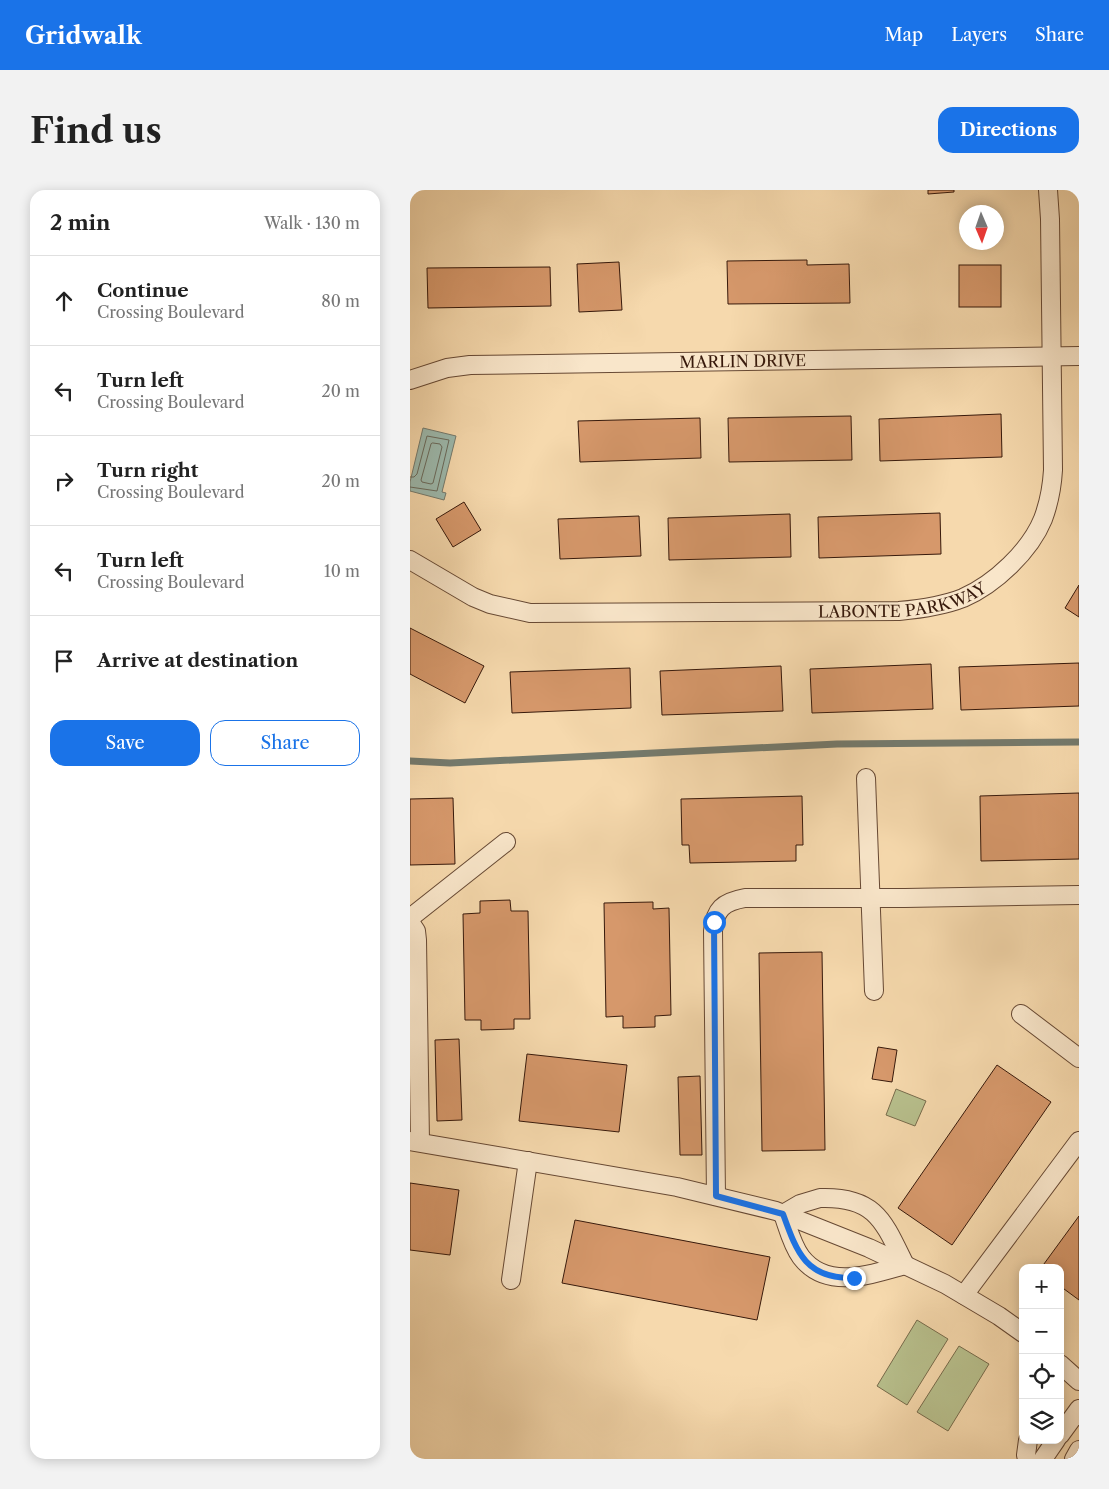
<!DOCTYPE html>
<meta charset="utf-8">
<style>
body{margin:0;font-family:"Libre Caslon Text",serif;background:#f2f2f2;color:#222}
.controls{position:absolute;right:15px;bottom:15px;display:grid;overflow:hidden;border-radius:10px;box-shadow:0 2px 12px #0003}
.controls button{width:45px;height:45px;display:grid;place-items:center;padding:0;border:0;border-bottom:1px solid #e0e0e0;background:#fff;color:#222;font:25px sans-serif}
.compass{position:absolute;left:549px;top:15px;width:45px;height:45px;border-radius:50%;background:#fff;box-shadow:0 2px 12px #0003;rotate:178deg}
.stop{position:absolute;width:15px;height:15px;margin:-11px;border:4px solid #1a73e8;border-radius:50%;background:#fff}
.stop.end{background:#1a73e8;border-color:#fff;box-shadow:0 1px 5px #0008}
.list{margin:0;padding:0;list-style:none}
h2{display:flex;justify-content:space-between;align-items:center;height:65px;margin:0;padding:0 20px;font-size:21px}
h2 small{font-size:16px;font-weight:400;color:#767676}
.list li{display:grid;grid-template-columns:32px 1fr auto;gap:15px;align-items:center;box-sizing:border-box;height:90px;padding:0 20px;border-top:1px solid #e0e0e0}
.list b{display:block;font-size:19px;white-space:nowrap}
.list p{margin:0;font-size:16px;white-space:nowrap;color:#767676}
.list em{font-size:16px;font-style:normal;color:#767676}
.actions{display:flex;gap:10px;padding:15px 20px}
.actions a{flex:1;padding:11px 0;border:1px solid #1a73e8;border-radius:15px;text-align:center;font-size:18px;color:#1a73e8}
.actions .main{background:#1a73e8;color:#fff}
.icon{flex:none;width:28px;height:28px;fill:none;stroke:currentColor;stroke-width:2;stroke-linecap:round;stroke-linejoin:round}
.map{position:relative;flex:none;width:669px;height:1269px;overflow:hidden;border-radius:15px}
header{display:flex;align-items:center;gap:30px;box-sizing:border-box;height:70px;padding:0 25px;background:#1a73e8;color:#fff}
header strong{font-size:24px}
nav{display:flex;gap:28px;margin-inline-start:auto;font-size:18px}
.intro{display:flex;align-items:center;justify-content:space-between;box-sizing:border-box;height:120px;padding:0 30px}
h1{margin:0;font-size:35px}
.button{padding:12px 22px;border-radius:15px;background:#1a73e8;color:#fff;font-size:18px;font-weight:700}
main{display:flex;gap:30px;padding:0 30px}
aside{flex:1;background:#fff;border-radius:15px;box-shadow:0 2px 12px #0003}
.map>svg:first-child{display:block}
</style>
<header>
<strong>Gridwalk</strong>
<nav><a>Map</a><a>Layers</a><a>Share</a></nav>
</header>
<div class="intro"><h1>Find us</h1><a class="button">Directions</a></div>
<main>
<aside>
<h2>2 min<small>Walk · 130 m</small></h2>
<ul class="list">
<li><svg class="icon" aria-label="ahead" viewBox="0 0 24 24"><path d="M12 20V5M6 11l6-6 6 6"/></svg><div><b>Continue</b><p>Crossing Boulevard</p></div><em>80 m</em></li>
<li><svg class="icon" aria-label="left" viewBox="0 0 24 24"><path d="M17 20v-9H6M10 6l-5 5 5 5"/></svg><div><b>Turn left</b><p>Crossing Boulevard</p></div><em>20 m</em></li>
<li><svg class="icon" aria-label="right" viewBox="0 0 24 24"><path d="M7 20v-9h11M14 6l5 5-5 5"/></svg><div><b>Turn right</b><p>Crossing Boulevard</p></div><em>20 m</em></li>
<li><svg class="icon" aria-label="left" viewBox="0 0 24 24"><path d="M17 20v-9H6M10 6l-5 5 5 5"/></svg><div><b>Turn left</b><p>Crossing Boulevard</p></div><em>10 m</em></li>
<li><svg class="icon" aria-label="arrive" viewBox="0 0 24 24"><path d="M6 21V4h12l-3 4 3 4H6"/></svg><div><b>Arrive at destination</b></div></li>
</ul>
<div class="actions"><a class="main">Save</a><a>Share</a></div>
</aside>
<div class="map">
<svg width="669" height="1269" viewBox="0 0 669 1269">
<rect width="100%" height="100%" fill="#f6d9ad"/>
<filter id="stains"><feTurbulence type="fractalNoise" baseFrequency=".004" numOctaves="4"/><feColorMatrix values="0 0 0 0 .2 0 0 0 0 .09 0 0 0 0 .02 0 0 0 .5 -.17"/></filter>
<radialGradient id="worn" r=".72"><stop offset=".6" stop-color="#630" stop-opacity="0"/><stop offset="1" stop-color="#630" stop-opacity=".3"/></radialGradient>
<g fill="#b8c08d" stroke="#786c4c">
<polygon points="486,899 516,911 505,936 476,925"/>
<polygon points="507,1130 538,1149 497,1215 467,1196"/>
<polygon points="549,1156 579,1174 538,1241 507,1222"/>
</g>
<polygon fill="#9dbaae" stroke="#747a6d" points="13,238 46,246 32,302 36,303 34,310 0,301 0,292"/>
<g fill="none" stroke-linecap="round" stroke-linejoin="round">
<g stroke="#6a6a5c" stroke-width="1">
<polygon points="23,253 30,254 32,257 23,293 21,294 12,292 11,290 21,254"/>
<polyline points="0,287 4,287 7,284 17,246 39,250 27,301 0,297"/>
</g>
<polyline stroke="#747a6d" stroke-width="7" points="0,571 40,573 427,554 669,552"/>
</g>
<g fill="#d6986b" stroke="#37190b">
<polygon points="518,0 544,0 544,2 518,4"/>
<polygon points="397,70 397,75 439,74 440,113 318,114 317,71"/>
<polygon points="209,72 212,120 169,122 167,74"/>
<rect x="549" y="75" width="42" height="42"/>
<polygon points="140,77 141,116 18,118 17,78"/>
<polygon points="591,224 592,267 470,271 469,229"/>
<polygon points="441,226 442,270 319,272 318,228"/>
<polygon points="290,228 291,268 170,272 168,231"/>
<polygon points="54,312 71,340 43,357 26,329"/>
<polygon points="530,323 531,364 409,368 408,327"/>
<polygon points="380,324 381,367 259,370 258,328"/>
<polygon points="229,326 231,366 150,369 148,329"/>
<polygon points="669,395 669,427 655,418"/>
<polygon points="0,438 74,476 55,513 0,484"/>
<polygon points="669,473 669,516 551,520 549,477"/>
<polygon points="521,474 523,519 402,523 400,479"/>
<polygon points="371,476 373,521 252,525 250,481"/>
<polygon points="220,478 221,518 102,523 100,482"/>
<polygon points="669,603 669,669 571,671 570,606"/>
<polygon points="392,606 393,655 386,655 386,671 280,673 279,655 272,655 271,609"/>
<polygon points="43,608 45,674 0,675 0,609"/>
<polygon points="100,710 101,721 118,721 120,829 104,829 104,839 71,840 71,830 55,830 53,724 70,723 70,711"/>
<polygon points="243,712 243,719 259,718 261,825 245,826 245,837 213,838 213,826 196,827 194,713"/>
<polygon points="412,762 415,960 352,961 349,763"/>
<polygon points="49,849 52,930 27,931 25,850"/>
<polygon points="468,857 487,860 482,892 462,889"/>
<polygon points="117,864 217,875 209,942 109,931"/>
<polygon points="587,875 641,912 542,1055 488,1018"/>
<polygon points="290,886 292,965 270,965 268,887"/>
<polygon points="0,993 49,1000 40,1065 0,1060"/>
<polygon points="669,1026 669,1110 650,1096 650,1078 631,1078"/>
<polygon points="165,1030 360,1067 347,1130 152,1093"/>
</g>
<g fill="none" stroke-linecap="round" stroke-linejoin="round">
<g stroke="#674934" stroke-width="20">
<g id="minor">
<path id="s1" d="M0,190L37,178L60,175L669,166"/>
<path id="s2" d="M0,370L63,407L80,414L120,423L489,421C511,419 533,416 553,408C585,394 620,361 633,329C639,313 642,297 643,280L640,29L638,0"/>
<polyline points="456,588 464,801"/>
<polyline points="0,728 96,652"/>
<polyline points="0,732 6,741 7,750 10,952"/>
<polyline points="611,824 669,868"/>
<polyline points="0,951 267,997 366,1021 459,1058 535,1094 589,1126 613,1143"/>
<path d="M306,1006L303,741C305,719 313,712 335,708H495L669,705"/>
<path d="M410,1008C466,1006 474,1032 495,1075C462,1084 417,1101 391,1067C382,1055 378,1038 373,1024L390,1014Z"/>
<polyline points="101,1090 118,971"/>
<polyline points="554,1105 669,951"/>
<polyline points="650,1174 669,1191"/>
<polyline points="650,1245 669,1219"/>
<polyline points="617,1269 616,1265 618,1250"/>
<polyline points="633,1269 646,1250"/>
<polyline points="664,1269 669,1260"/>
</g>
</g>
<use href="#minor" stroke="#f9e6ca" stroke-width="18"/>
</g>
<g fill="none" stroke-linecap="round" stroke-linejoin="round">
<path stroke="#1a73e8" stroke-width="6" d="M304,732L306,1006L373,1024C387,1063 396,1089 444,1088"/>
</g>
<g text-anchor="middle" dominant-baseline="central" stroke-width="5" stroke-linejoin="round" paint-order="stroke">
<g font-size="16" fill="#37190b" stroke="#f9e6ca">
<text stroke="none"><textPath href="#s1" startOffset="335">MARLIN DRIVE</textPath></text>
<text stroke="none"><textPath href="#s2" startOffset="506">LABONTE PARKWAY</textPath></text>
</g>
</g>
<rect width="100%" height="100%" filter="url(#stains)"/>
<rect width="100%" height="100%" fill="url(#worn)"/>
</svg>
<div class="controls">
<button>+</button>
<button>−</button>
<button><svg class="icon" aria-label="locate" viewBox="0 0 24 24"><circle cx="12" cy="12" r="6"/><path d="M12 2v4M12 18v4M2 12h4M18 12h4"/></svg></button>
<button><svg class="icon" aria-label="layers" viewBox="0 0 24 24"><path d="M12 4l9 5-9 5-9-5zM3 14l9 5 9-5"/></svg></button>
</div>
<svg class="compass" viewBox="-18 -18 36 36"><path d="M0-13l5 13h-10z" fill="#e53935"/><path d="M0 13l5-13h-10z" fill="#767676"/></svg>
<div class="stop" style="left:304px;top:732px"></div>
<div class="stop end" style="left:444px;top:1088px"></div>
</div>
</main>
